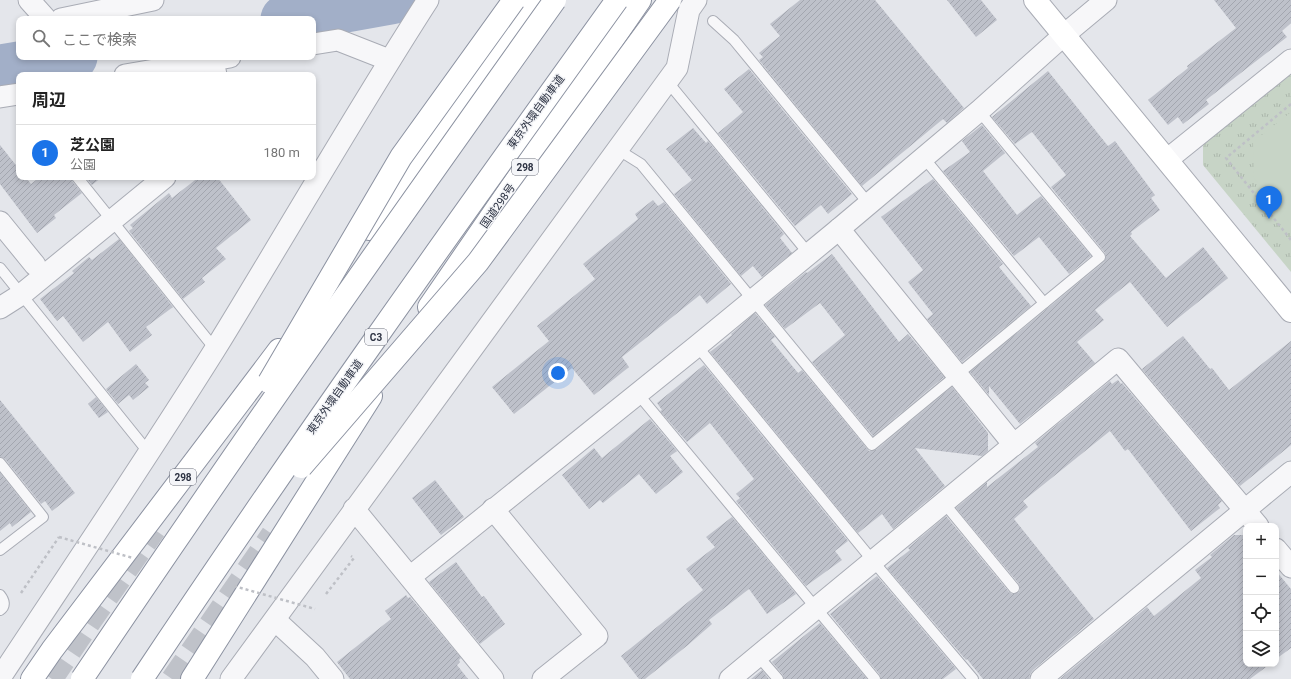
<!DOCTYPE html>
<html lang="ja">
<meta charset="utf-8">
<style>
body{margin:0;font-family:Roboto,"Noto Sans JP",sans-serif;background:#f6f6f6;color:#222}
.controls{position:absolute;right:12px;bottom:12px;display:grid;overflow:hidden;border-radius:8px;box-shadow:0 2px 6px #0003}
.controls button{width:36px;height:36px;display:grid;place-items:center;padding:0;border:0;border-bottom:1px solid #e0e0e0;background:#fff;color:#222;font:20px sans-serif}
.you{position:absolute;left:558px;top:373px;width:14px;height:14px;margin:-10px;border:3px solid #fff;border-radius:50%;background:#1a73e8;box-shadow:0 0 0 6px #1a73e833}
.badge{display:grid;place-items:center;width:26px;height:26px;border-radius:50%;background:#1a73e8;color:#fff;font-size:13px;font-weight:700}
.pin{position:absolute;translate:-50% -33px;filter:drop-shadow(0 1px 2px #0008)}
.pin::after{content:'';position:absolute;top:21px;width:14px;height:12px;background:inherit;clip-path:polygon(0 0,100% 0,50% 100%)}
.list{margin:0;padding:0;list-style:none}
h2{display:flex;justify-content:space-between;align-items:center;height:52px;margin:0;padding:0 16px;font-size:17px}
h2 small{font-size:13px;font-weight:400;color:#767676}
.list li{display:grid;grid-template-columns:26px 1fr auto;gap:12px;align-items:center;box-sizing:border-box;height:56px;padding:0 16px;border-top:1px solid #e0e0e0}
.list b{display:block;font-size:15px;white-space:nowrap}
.list p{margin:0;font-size:13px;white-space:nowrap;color:#767676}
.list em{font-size:13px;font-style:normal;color:#767676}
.icon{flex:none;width:22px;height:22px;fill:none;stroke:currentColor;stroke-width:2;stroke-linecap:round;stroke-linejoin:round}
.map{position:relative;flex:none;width:1291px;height:679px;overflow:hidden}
.search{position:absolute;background:#fff;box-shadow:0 2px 6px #0003;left:16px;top:16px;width:300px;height:44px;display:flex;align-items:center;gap:10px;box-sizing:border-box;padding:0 14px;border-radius:8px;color:#767676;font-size:15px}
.panel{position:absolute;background:#fff;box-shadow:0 2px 6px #0003;left:16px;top:72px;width:300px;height:108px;border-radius:8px}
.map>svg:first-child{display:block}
</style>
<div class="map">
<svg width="1291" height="679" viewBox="0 0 1291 679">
<defs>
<pattern id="grass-tufts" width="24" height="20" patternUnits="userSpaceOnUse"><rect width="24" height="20" fill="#c7d4c6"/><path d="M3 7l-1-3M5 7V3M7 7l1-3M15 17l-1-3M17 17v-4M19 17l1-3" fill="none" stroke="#abb6ab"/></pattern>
<pattern id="building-hatch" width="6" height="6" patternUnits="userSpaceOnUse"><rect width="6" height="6" fill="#bec1ca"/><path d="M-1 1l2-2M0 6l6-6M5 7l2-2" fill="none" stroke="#a3a6af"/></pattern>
</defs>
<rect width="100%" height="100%" fill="#e4e6eb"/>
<polygon fill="url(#grass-tufts)" points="1291,73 1291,272 1203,165 1203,144"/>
<polygon fill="#c7d4c6" points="1291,112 1291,224 1254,178 1253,142"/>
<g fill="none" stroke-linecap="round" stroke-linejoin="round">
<g stroke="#a2afc8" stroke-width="49">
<polyline points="285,19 391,0"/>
<polyline points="0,69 73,57"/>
</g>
</g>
<g fill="url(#building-hatch)">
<polygon points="800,0 875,0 964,108 947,123 943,119 862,186 759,60 763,57 759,53 780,36 770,24"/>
<polygon points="947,0 981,0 997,20 976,37"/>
<polygon points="1214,0 1291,0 1291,23 1282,31 1287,37 1206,100 1209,104 1183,124 1178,117 1168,125 1148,100 1188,68 1187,66 1236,28"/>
<polygon points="749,69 852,194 828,214 821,205 795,226 718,133 743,112 724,89"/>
<polygon points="1048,71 1108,146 1115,141 1155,195 1151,198 1160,210 1131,232 1132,234 1130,236 1166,278 1203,247 1228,278 1167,327 1130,282 1095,310 1104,320 1077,342 1095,363 1020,424 989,386 989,395 970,372 1104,262 1106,256 1105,253 1051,187 1066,175 1032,132 1015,144 992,117"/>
<polygon points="982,125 1005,153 983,171 1017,215 1041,196 1091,256 1069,274 1039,237 1014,256 943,171 970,152 962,141"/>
<polygon points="693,128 706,143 708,141 784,234 780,238 792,253 762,277 753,266 741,276 674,194 692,180 666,149"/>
<polygon points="0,145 19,169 19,177 25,177 31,184 40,177 71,177 72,181 82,193 54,215 56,218 37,233 0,184"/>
<polygon points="85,177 102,177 92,185"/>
<polygon points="199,177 217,177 251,220 216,248 226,259 202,278 205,282 183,299 129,231 133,228 130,225 169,193 172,198"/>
<polygon points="933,179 1003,264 999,267 1031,306 962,362 927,319 933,314 908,282 923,270 881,217"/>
<polygon points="653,200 658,206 664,202 731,284 707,304 700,295 622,357 629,367 594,395 572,368 514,414 492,387 549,341 537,326 595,279 583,264 638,219 635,214"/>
<polygon points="119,239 173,307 146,327 152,335 130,352 108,322 83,342 63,316 57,321 40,299 74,273 72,271 89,257 92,260"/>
<polygon points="832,254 899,342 908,334 944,377 873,436 812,362 845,335 820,303 785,329 765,305 806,272 807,273"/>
<polygon points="755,313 775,337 771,340 798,373 802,370 869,451 876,450 952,387 988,433 988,451 982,456 915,448 945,486 893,529 882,514 858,533 710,352 732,335 731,334"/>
<polygon points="1183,336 1210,369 1212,368 1229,390 1291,341 1291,445 1240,486 1142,369"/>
<polygon points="136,364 149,380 145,383 149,387 133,400 129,395 118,404 106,389"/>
<polygon points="704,365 848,541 835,551 842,560 806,586 736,501 740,498 736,494 754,479 710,423 687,442 660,411 662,410 657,403"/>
<polygon points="1118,380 1121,384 1122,383 1222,501 1218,505 1220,508 1191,531 1128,449 1125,451 1110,431 1023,501 1028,507 1014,519 1094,619 1033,670 1030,674 1029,679 983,679 967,659 966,660 887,568 910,550 908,548 946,516 1009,592 1012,594 1018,593 1020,590 1019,584 956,508 987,482 987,487 1038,447 1035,443 1110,381 1112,384"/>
<polygon points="96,397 108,412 99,418 88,404"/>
<polygon points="0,400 75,493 52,511 45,501 41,504 5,459 0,457"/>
<polygon points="650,419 677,451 670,456 683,472 656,494 639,474 603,503 600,500 589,509 562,475 594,448 602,458"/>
<polygon points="0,473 31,512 12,527 10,523 0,531"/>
<polygon points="435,480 464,517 441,535 412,498"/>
<polygon points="732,517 796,594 767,614 749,589 709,620 712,624 688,645 645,679 639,679 621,656 703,590 686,569 715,547 706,537"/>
<polygon points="1234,535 1246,535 1246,664 1270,664 1250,679 1060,679 1147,607 1154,616 1201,578 1195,570 1212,557 1210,555"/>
<polygon points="456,562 482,597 484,596 505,624 480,644 429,582"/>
<polygon points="1276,571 1291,589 1291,648 1276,659"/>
<polygon points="877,576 956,669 943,679 881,679 880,675 830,614"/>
<polygon points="406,595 408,598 410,597 461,658 459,660 460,662 457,665 468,679 350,679 337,662 391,619 385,611"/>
<polygon points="820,623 867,679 784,679 783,675 772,662"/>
<polygon points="762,670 769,679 751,679"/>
</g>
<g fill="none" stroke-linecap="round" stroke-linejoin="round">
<g stroke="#bfc2c9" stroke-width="22" stroke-dasharray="22 11" stroke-linecap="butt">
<polyline points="52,679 93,618 155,530"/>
<polyline points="172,679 272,534"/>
</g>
<g stroke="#a9acb5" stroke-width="12">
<g id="lane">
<polyline points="713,21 734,40 869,204"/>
<polyline points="667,81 809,254"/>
<polyline points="617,149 641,164 872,445 1100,257 979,111"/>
<polyline points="924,158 1044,303"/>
<polyline points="77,177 215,349"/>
<polyline points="0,268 149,453"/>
<polyline points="697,346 873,561 973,679"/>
<polyline points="638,394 875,679"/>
<polyline points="0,463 43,517 0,550"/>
<polyline points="944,503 1014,588"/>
<path d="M0,595C4,600 6,606 0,610"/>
<polyline points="758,656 778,679"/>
</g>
</g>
<g stroke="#a9acb5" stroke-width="23">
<g id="street">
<polyline points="29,0 46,19"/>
<polyline points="61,19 153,0"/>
<polyline points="313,44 338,40 389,60"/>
<polyline points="125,75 213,60"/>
<polyline points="216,75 213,60 230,57"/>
<polyline points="0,97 19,94"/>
<polyline points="1168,159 1291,60"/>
<polyline points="0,222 35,265"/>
<polyline points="839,229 1014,445"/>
<polyline points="0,308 22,294 165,177"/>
<polyline points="354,509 493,679"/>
<polyline points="493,509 597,636 543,679"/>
<polyline points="1276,549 1291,567"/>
<polyline points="410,577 697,346 839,229 979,111 1064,35 1106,0"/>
<polyline points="275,620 315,657 333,679"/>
<path d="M0,678C72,569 145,461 214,351C286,234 354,115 428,0"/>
<polyline points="231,679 677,68 689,10 696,0"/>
<polyline points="730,679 1118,359 1258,526"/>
<polyline points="1041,679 1291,472"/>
</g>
</g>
<g stroke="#a9acb5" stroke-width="24">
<polyline id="secondary" points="1035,0 1291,311"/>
</g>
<g stroke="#8c92a1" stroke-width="24">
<g id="highway">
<polyline points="369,229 531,0"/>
<polyline points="429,307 640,0"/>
<polyline points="32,679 52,650 279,350"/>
<polyline points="192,679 371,396"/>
</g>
</g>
<g stroke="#bec0c6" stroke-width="2.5" stroke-dasharray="3 3" stroke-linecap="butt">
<polyline points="1291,104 1226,158 1291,240"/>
<polyline points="21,593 59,537"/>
<polyline points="326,594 354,558 351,556"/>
</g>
<use href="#lane" stroke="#f7f7f9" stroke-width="10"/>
<use href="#street" stroke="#f7f7f9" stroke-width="21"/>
<use href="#secondary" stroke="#fff" stroke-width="22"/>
<use href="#highway" stroke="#fff" stroke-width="22"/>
<g stroke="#8c92a1" stroke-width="24" stroke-linecap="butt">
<g id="highway-bridge">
<polyline points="269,382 401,157 514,0"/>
<polyline points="301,467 478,262 670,0"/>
<path d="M82,679C236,450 395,224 555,0"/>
<path d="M142,679C295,449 456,224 617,0"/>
</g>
</g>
<g stroke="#bec0c6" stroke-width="2.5" stroke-dasharray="3 3" stroke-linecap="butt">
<polyline points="59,537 133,558"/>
<polyline points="234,586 315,609"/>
</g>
<use href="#highway-bridge" stroke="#fff" stroke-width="22"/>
</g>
<g text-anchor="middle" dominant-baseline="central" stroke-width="3" stroke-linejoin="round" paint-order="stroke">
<g fill="#f4f5f8" stroke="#686c79" stroke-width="1">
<rect x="512" y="159" width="26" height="16" rx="3"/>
<rect x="365" y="329" width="22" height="16" rx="3"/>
<rect x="170" y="469" width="26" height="16" rx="3"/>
</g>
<g font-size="10" font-weight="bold" fill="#2c3242">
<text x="525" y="167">298</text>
<text x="376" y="337">C3</text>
<text x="183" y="477">298</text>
</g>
<g font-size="11" fill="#2c3242" stroke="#f4f5f8">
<text transform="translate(536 112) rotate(-54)">東京外環自動車道</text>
<text transform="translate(498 206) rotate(-55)">国道298号</text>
<text transform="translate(335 397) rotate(-55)">東京外環自動車道</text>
</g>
</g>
</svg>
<div class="controls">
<button>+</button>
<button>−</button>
<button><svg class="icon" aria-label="locate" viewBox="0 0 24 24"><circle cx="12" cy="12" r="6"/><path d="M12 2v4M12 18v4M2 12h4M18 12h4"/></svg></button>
<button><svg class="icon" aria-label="layers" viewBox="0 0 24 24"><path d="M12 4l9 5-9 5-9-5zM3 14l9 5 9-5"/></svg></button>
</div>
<div class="you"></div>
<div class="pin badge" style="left:1269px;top:219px">1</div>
<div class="search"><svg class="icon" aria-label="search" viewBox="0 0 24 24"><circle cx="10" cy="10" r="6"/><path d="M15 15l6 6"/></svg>ここで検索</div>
<section class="panel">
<h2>周辺<small></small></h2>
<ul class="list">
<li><span class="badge">1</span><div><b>芝公園</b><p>公園</p></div><em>180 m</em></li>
</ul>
</section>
</div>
